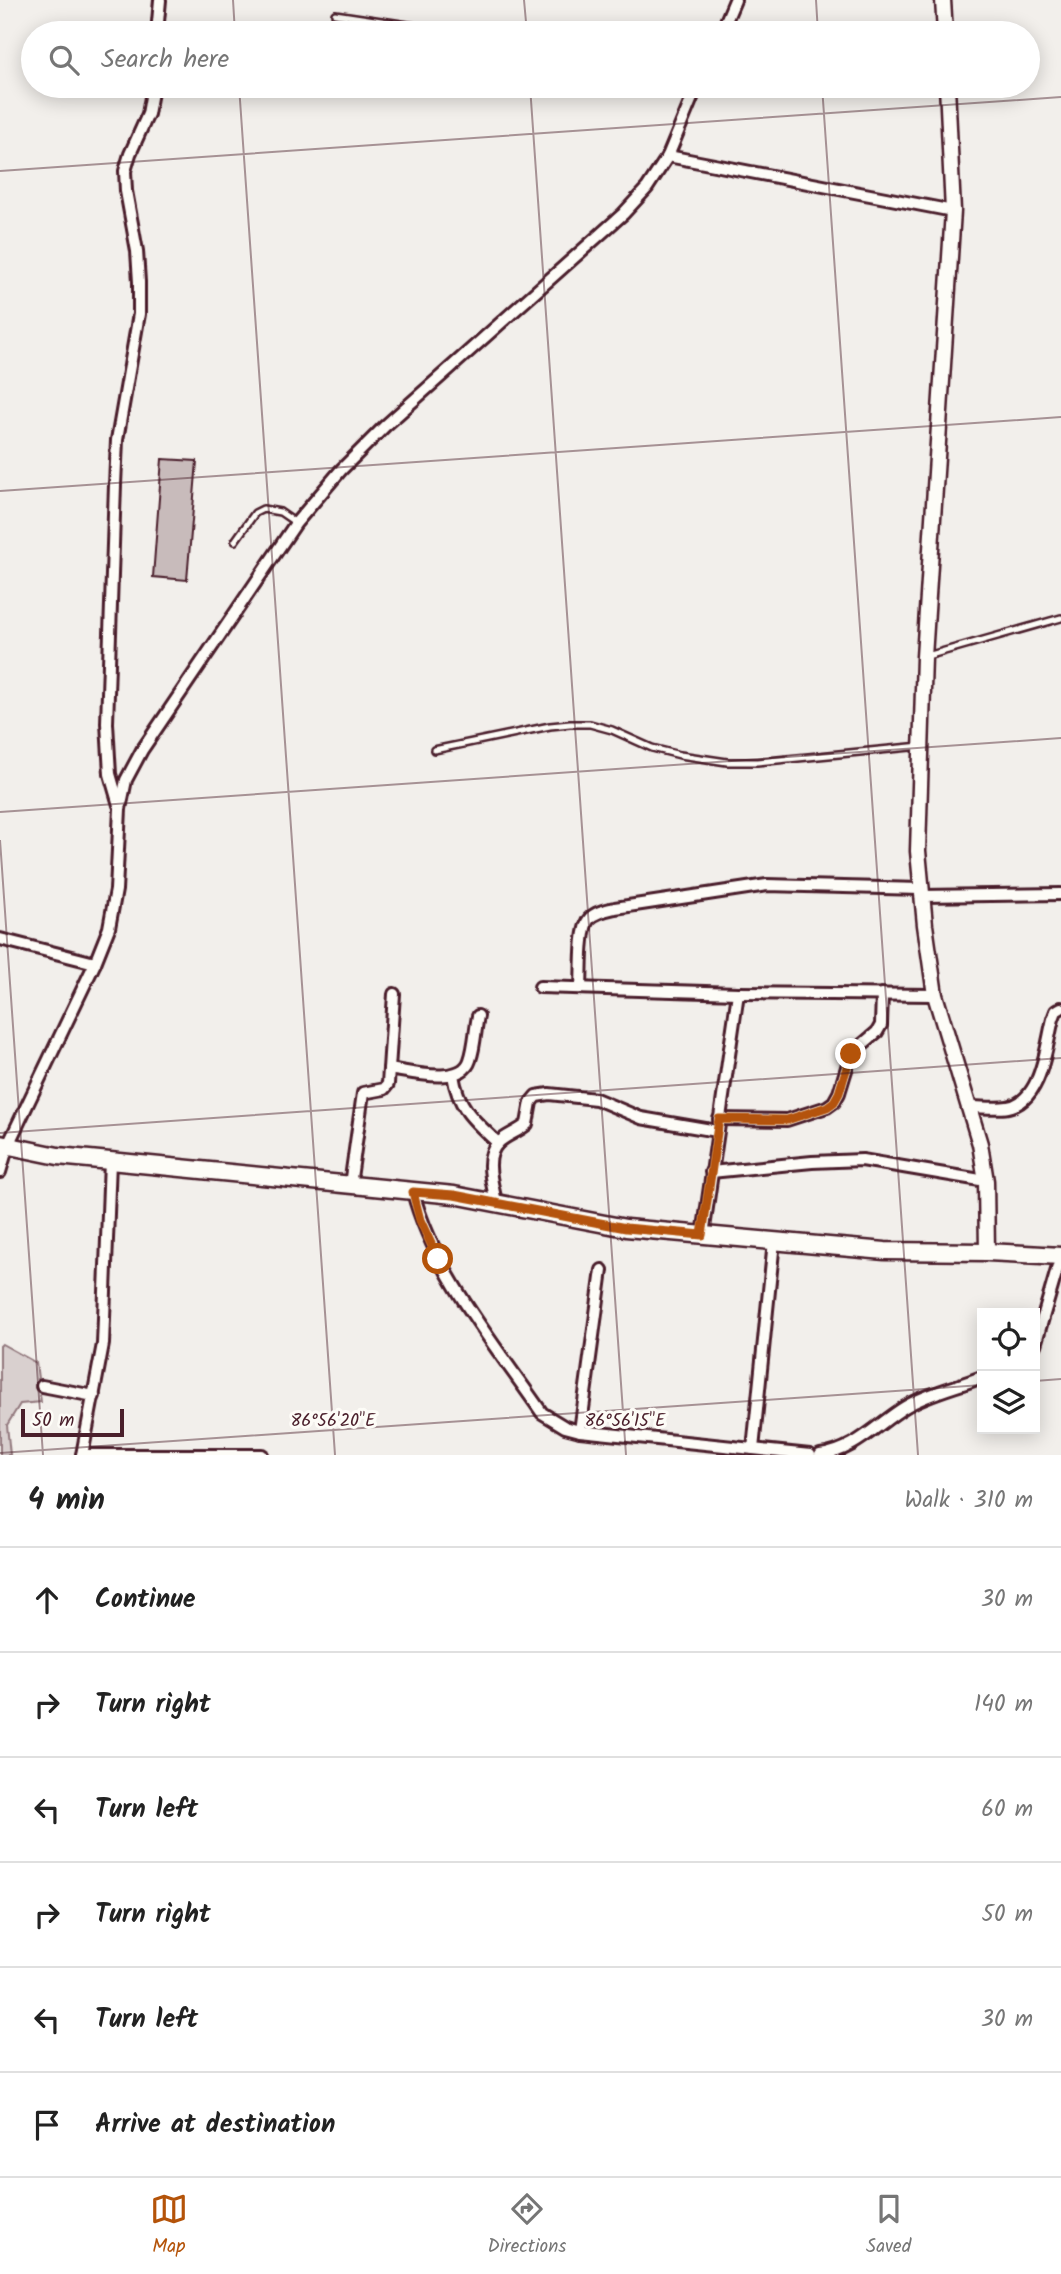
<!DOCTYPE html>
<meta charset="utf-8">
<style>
body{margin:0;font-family:Kalam,sans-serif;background:#f6f6f6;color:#222}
.controls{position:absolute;right:21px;bottom:21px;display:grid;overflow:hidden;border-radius:0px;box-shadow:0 4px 18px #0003}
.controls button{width:63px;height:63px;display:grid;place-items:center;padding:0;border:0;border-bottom:2px solid #e0e0e0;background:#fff;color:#222;font:35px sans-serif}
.scale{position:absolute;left:21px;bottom:18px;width:103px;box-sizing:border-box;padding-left:7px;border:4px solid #4a1f2b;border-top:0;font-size:19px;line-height:24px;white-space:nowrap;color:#4a1f2b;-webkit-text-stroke:5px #fdfcf7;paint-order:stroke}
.stop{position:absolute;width:21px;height:21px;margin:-16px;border:5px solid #b45309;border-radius:50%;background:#fff}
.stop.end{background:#b45309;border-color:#fff;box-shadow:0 2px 7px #0008}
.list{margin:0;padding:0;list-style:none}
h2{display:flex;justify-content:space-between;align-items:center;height:91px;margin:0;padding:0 28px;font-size:30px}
h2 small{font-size:23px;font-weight:400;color:#767676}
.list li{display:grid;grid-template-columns:46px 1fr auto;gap:21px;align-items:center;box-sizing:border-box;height:105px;padding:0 28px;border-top:2px solid #e0e0e0}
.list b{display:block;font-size:26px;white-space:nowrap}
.list em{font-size:23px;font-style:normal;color:#767676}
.icon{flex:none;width:38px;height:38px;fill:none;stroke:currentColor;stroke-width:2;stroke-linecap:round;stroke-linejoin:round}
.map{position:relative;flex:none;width:1061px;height:1455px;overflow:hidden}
.search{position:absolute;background:#fff;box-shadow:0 4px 18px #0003;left:21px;right:21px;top:21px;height:77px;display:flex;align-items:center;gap:18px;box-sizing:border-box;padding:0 24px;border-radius:38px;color:#767676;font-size:26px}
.sheet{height:721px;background:#fff}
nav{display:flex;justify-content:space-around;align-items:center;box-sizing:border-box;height:98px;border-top:2px solid #e0e0e0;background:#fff;font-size:19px;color:#767676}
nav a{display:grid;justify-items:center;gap:4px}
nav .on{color:#b45309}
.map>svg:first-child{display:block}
</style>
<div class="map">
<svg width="1061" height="1455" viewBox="0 0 1061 1455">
<rect width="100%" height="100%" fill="#f2efeb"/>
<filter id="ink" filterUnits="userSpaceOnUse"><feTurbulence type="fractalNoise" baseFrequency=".0143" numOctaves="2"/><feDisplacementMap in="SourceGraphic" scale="14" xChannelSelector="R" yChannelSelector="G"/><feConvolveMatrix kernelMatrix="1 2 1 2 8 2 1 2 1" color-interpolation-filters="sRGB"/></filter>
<g filter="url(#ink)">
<polygon fill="#d9d0cf" stroke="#92787d" stroke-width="2" points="2,1344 36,1363 41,1402 20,1404 7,1425 10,1455 0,1455 0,1346"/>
<polygon fill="#c8bbbb" stroke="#4a1f2b" stroke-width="2" points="162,459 197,461 187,580 153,577"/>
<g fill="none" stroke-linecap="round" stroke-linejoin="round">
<g stroke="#4a1f2b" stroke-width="10">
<g id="service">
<polyline points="335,14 461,33"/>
<polyline points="235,541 255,513 263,509 280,512 296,523"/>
<polyline points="927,656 1061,618"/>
<polyline points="434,750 550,726 570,724 590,724 612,730 652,748 680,755 727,762 757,762 921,746"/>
</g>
</g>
<g stroke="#4a1f2b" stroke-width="16">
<g id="minor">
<polyline points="157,33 160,0"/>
<polyline points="721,33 735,0"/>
<polyline points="668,156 953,211"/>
<polyline points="119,805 110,774 107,723 115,485 117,440 139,314 139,282 137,251 126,191 125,171 130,154 148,114 153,86"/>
<polyline points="922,896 1061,894"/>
<polyline points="0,939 95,963"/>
<polyline points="540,987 738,993 935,995"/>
<path d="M581,988C582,973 580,929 589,919C595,912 606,910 615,908L767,885L921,889"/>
<path d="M389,1069C410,1072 462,1086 470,1060C475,1046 475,1030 478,1016"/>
<path d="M453,1075C458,1108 474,1121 498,1143"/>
<path d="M969,1107C982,1107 996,1109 1008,1107C1042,1101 1046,1046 1053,1019L1056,1011L1061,1008"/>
<polyline points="719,1119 787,1120 827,1107 834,1102 839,1093 851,1054 877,1032 881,1025 882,994"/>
<polyline points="0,1172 8,1145 95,963 109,928 116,890 120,809 126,780 142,750 296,523 341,470 385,426 623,214 647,188 668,156 697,86"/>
<polyline points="711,1172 812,1162 862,1160 986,1181"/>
<polyline points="350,1185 363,1093 384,1089 388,1084 394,994"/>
<path d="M413,1192C434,1272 495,1345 542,1413L565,1427L580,1431L810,1455"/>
<path d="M496,1203C493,1184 483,1158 498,1143C506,1135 518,1132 527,1124L531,1102L536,1096L549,1094L596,1099L641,1118L717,1131"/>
<polyline points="703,1235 738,993"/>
<polyline points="1035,1345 1061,1256"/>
<polyline points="42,1386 94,1396"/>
<polyline points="580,1431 602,1270"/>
<polyline points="753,1449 774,1241"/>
<polyline points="82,1455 103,1344 110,1161"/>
<polyline points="82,1455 262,1455"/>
<path d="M820,1455C855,1451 877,1424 905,1407C928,1393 957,1387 982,1377"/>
</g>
</g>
<g stroke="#4a1f2b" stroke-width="19">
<g id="tertiary">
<polyline points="943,0 945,33"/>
<polyline points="947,86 953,211 924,657 918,851 925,925 935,995 980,1144 986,1181 987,1252"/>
</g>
</g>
<g stroke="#4a1f2b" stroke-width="21">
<polyline id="secondary" points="0,1144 58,1156 110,1161 454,1195 626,1228 885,1251 987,1252 1061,1256"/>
</g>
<use href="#service" stroke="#fdfcf7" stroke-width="5"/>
<use href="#minor" stroke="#fdfcf7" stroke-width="10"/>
<use href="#tertiary" stroke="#fdfcf7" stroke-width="14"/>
<use href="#secondary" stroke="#fdfcf7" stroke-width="16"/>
</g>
</g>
<g fill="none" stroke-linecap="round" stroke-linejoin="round" filter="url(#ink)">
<polyline stroke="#b45309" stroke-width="9" points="438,1259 420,1220 413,1192 454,1195 626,1228 702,1235 719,1119 787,1120 827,1107 834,1102 839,1093 851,1054"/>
</g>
<path fill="none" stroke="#4a1f2b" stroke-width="2" stroke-opacity="0.45" d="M233,0L235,33M524,0L527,33M816,0L818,33M239,86L335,1455M530,86L626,1455M822,86L918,1455M0,171L1061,97M0,491L1061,417M0,812L1061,738M0,840L43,1455M0,1133L1061,1058M1035,1381L1061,1379M0,1453L982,1385"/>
<g font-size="18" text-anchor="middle" fill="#4a1f2b" stroke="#fdfcf7" stroke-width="6" stroke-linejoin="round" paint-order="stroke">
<text x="333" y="1426">86°56'20"E</text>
<text x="625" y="1426">86°56'15"E</text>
</g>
</svg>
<div class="controls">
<button><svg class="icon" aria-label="locate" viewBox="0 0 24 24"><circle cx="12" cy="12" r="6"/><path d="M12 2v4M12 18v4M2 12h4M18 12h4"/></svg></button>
<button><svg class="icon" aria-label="layers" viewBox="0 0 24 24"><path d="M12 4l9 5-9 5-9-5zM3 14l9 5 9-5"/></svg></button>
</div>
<div class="scale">50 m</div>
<div class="stop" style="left:438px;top:1259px"></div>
<div class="stop end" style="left:851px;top:1054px"></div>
<div class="search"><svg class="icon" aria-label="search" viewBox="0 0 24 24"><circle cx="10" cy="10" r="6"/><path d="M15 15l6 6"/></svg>Search here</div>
</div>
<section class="sheet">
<h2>4 min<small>Walk · 310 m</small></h2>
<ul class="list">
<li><svg class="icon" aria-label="ahead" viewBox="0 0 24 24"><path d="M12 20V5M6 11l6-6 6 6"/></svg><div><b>Continue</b></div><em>30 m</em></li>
<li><svg class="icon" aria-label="right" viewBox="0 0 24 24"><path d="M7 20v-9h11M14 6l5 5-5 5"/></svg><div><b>Turn right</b></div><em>140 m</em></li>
<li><svg class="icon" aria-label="left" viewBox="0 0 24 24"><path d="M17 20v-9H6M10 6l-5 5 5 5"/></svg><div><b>Turn left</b></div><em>60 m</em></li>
<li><svg class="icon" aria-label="right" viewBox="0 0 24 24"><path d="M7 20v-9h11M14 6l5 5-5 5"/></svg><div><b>Turn right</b></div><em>50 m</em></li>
<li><svg class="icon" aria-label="left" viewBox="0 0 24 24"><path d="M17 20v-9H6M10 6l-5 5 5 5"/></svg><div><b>Turn left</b></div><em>30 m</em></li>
<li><svg class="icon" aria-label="arrive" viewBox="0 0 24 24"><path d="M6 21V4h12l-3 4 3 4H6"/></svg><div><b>Arrive at destination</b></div></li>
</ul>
</section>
<nav>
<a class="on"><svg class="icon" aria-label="map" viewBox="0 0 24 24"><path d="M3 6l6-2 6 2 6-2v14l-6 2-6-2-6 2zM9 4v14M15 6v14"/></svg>Map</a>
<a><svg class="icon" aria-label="directions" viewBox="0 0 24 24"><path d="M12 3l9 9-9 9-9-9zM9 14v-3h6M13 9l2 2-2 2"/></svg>Directions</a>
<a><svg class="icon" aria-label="saved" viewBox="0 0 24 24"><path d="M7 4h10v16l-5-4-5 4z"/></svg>Saved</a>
</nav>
